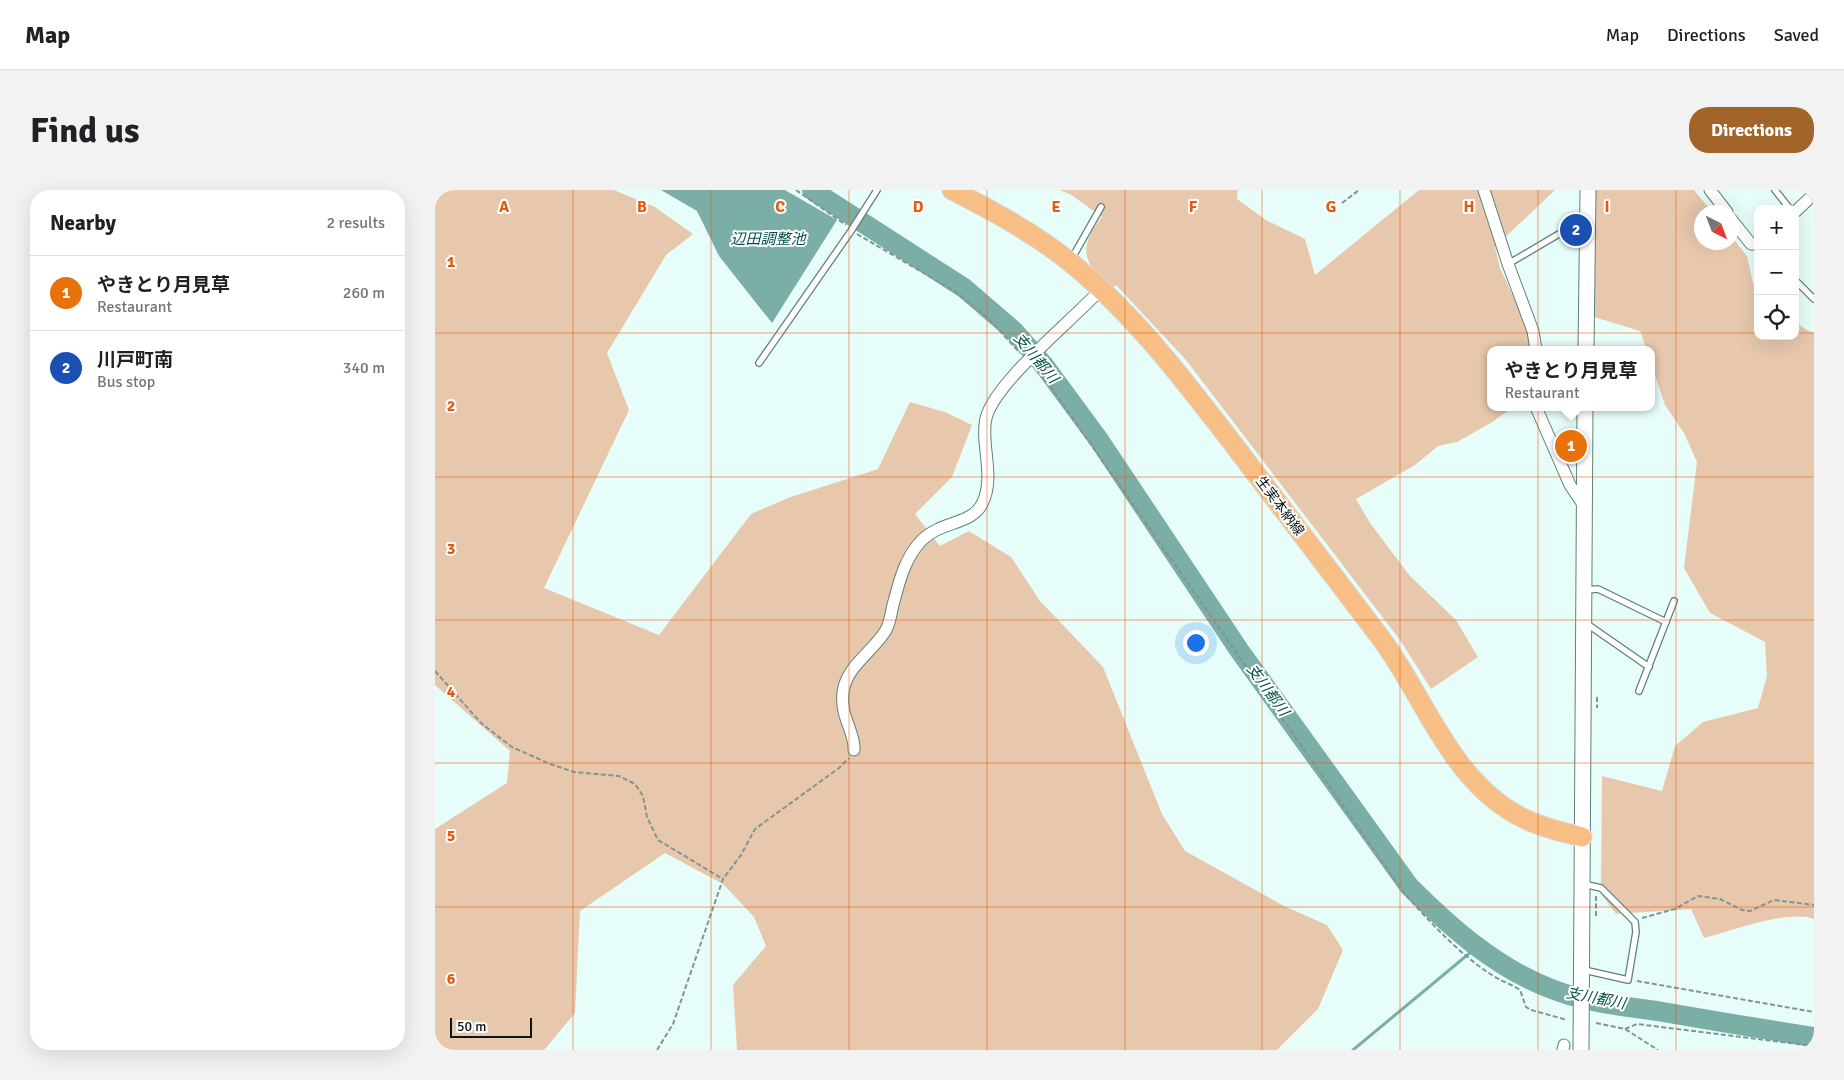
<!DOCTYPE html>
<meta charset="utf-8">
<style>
body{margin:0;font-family:Signika,"Noto Sans JP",sans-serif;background:#f2f2f2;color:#202124}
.controls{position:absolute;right:15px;top:15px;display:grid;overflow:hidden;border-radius:10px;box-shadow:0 5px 20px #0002}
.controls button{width:45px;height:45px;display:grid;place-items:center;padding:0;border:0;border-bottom:1px solid #e0e0e0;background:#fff;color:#202124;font:25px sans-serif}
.compass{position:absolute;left:1259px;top:15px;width:45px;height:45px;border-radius:50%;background:#fff;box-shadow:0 5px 20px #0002;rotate:138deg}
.scale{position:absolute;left:15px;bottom:12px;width:82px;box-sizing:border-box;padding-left:5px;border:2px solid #091614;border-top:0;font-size:14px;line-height:18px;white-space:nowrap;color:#091614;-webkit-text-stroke:4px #fff;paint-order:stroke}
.you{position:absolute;left:760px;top:452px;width:18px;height:18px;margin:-12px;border:4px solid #fff;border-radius:50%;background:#1a73e8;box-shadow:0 0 0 8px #1a73e833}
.badge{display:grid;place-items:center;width:32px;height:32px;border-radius:50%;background:#a26529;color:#fff;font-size:16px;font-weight:700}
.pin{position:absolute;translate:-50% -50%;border:2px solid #fff;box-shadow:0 1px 5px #0006}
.popup{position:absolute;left:1052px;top:156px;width:168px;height:65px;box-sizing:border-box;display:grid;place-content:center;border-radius:10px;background:#fff;filter:drop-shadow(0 1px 4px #0005);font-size:16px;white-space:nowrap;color:#757577}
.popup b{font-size:19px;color:#202124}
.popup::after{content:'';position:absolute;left:50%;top:100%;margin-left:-10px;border:10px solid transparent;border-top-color:#fff}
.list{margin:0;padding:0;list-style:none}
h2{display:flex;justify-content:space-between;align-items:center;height:65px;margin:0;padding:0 20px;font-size:21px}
h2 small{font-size:16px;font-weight:400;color:#757577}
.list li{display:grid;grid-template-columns:32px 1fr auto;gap:15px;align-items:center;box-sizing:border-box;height:75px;padding:0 20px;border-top:1px solid #e0e0e0}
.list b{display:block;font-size:19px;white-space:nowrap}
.list p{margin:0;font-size:16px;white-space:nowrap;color:#757577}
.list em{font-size:16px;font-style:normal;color:#757577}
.icon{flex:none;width:28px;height:28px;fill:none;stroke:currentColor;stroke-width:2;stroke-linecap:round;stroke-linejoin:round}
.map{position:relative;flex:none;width:1379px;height:860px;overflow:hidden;border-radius:20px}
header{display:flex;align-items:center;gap:30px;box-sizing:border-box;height:70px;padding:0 25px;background:#fff;border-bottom:1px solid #e0e0e0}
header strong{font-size:24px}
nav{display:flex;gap:28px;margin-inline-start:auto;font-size:18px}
.intro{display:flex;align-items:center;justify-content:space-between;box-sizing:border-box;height:120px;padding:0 30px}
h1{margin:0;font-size:35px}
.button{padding:12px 22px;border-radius:20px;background:#a26529;color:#fff;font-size:18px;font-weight:700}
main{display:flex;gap:30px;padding:0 30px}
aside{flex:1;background:#fff;border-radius:20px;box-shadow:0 5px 20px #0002}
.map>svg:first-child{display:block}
</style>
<header>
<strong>Map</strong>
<nav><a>Map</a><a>Directions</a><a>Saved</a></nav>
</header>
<div class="intro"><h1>Find us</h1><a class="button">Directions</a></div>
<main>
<aside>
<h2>Nearby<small>2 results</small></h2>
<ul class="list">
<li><span class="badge" style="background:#e8710a">1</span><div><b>やきとり月見草</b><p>Restaurant</p></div><em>260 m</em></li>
<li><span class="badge" style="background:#1a4fb4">2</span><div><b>川戸町南</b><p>Bus stop</p></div><em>340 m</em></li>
</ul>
</aside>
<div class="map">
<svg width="1379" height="860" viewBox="0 0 1379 860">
<rect width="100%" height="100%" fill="#e7fdf9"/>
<g fill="#e7c8ad">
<polygon points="0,0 179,0 220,17 258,44 231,65 172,163 194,220 109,398 224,445 316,324 353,308 443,279 475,212 510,222 537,235 517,287 480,324 505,356 534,341 576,367 605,411 668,477 727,624 750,661 849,716 892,735 908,760 883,819 842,860 302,860 298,795 331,756 319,727 288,694 230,663 145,721 140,823 109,860 0,860 0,639 72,593 75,561 0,495"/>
<path d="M624,0H803L802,9L831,30L870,49L880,85L984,0H1120L1060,57L1065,78L1103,160H1056V217H1078L1059,231L1022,252L1003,256L980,275L921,309L935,333L975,386L1021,430L1043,467L996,499L965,450L751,170L681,95L677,98C648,73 642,59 667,27L635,4Z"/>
<path d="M1159,0H1259L1277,22H1266V52H1296L1297,47L1312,66L1318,93L1323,98V146H1360V131L1370,139L1379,143V729C1354,719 1296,741 1269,748L1256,719L1181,724L1166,704L1167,586L1227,601L1240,556L1268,532L1323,518L1332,486L1330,452L1275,423L1249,378L1262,272L1249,243L1230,215L1216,173V160H1212L1205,141L1156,126Z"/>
</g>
<polygon fill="#7baea6" points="226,0 350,0 402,30 337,133 284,66 262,21"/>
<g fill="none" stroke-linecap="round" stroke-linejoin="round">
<polyline stroke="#7baea6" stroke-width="3" points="918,860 1042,757"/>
<path stroke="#7baea6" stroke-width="20" d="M377,0L529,98L579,141L608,174L664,250L804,460L974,696C1015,737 1060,777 1114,798C1148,812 1186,816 1222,821C1274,830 1327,839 1379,847"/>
<g stroke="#5f817b" stroke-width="8">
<g id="service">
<polyline points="1340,0 1355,19"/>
<polyline points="636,70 666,17"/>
<polyline points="1073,74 1129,41"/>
<polyline points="1360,90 1379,109"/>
<polyline points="324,173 416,41 442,0"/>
<polyline points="1151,400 1163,399 1231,432"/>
<polyline points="1152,434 1214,477"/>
<polyline points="1204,501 1239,411"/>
<polyline points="1148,694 1166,698 1200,732 1201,742 1193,790 1149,780"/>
</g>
</g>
<g stroke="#5f817b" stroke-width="13">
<g id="minor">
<polyline points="1049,0 1073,74 1098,141 1101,160"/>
<polyline points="1275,0 1292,22"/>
<polyline points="1360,22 1379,4"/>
<polyline points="1296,29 1316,54 1323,54"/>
<polyline points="1101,217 1135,295 1149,316"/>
<path d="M419,560C420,541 405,528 408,502C412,475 438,462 451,440C455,433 456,423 458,415C464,392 470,367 487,350C506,331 536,335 547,314C561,287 545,254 551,228C561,191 638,130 666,99"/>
<polyline points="1128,860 1129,855"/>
</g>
</g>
<g stroke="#5f817b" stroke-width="17">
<g id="tertiary">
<polyline points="1151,160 1153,0"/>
<polyline points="1146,860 1150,217"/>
</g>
</g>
<g stroke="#d8dad9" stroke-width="21">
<path id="primary" d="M517,0C558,21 599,43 635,72C699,124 749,190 799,255C848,319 896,383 945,447C991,508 1016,594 1090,629C1108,638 1128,642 1147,647"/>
</g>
<g stroke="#839491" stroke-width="2" stroke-dasharray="5 2.5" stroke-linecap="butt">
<polyline points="361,0 411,35"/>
<polyline points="907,13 924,0"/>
<polyline points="422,44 521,102 553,128 585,163"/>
<path d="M600,179L613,193L969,703C995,732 1024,764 1057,785C1066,791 1076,794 1085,800L1091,817L1096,820L1132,830"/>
<polyline points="0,481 46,533 77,557 115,574 139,582 184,586 200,594 208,606 212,627 223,650 288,689"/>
<polyline points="1162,507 1162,518"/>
<polyline points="1161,726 1161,706"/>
<polyline points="1207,728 1240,719 1263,706 1285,709 1307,720 1315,721 1339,710 1379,715"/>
<polyline points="1202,791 1379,822"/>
<polyline points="1161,833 1190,839 1223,860"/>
<polyline points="1190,839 1202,834 1379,856"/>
<polyline points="222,860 238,834 288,689 306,665 320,639 404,578 414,568"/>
</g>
<use href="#service" stroke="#fff" stroke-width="5.5"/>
<use href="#minor" stroke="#fff" stroke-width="11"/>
<use href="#tertiary" stroke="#fff" stroke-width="15"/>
<use href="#primary" stroke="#f7bf85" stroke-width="19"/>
</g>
<path fill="none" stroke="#e8590c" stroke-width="1" stroke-opacity="0.55" d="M138,0V860M276,0V860M414,0V860M552,0V860M690,0V860M827,0V860M965,0V860M1103,0V860M1241,0V860M0,143H1323M1360,143H1379M0,287H1379M0,430H1379M0,573H1379M0,717H1379"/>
<g text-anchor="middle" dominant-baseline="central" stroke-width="4" stroke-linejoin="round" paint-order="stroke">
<g font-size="14" fill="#091614" stroke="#fff">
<text transform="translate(845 316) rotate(53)">生実本納線</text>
</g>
<g font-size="15" font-style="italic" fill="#025149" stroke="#fff">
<text x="333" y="49">辺田調整池</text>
<text transform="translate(601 168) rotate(50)">支川都川</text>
<text transform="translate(833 500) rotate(54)">支川都川</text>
<text transform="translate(1161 808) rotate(11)">支川都川</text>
</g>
</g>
<g font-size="16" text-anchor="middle" font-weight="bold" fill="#e8590c" stroke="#fff" stroke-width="4" stroke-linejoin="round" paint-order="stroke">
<text x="69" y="22">A</text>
<text x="207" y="22">B</text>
<text x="345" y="22">C</text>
<text x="483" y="22">D</text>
<text x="621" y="22">E</text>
<text x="758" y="22">F</text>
<text x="896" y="22">G</text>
<text x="1034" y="22">H</text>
<text x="1172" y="22">I</text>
<text x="16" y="77">1</text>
<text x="16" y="221">2</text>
<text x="16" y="364">3</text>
<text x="16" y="507">4</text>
<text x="16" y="651">5</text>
<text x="16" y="794">6</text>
</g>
</svg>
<div class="controls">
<button>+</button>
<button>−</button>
<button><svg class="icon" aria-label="locate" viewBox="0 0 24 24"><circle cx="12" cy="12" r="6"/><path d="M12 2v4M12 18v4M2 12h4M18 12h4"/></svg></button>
</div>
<svg class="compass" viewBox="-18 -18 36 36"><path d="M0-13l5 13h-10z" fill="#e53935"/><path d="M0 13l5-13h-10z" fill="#757577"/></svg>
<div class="scale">50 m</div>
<div class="you"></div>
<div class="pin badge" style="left:1136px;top:256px;background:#e8710a">1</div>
<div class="popup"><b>やきとり月見草</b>Restaurant</div>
<div class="pin badge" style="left:1141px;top:40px;background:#1a4fb4">2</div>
</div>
</main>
